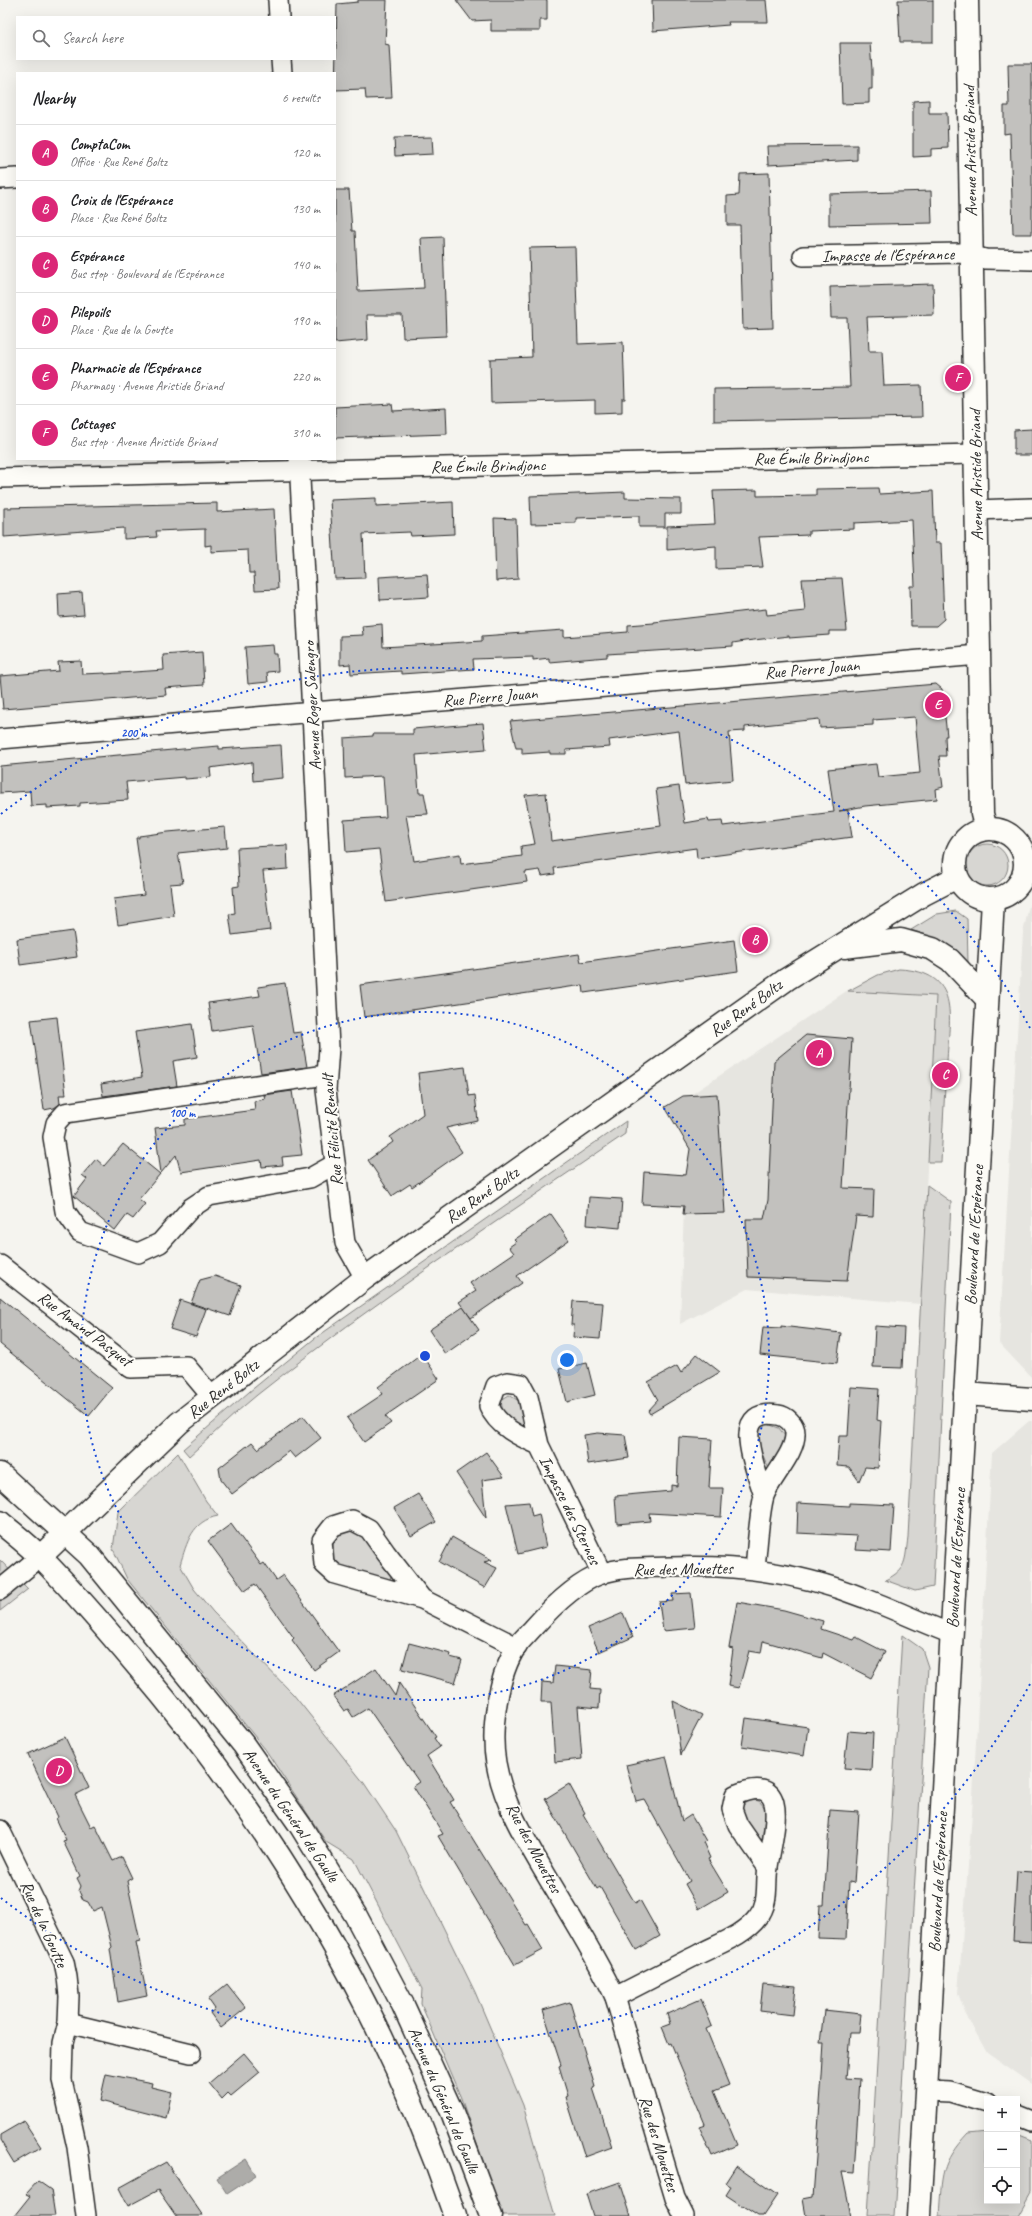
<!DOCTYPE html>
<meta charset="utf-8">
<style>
body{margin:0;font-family:Caveat,sans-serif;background:#f2f2f2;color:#202124}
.controls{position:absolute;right:12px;bottom:12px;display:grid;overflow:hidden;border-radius:0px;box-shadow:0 4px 16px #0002}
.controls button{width:36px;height:36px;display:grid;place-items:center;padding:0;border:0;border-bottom:1px solid #e0e0e0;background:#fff;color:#202124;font:20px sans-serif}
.you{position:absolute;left:567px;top:1360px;width:14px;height:14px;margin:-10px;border:3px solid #fff;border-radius:50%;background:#1a73e8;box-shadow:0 0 0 6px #1a73e833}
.badge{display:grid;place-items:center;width:26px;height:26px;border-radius:50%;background:#db2777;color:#fff;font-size:13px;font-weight:700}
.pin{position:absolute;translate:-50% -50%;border:2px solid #fff;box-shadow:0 1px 4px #0006}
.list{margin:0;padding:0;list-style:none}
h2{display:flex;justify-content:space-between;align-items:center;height:52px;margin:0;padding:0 16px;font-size:17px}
h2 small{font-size:13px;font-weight:400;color:#757577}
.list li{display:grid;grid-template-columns:26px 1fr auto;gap:12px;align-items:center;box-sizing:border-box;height:56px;padding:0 16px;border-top:1px solid #e0e0e0}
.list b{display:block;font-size:15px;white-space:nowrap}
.list p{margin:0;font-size:13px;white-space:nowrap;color:#757577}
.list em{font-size:13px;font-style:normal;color:#757577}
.icon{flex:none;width:22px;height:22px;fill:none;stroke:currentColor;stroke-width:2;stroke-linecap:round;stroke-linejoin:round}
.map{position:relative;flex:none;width:1032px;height:2216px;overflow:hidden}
.search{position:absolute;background:#fff;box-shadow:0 4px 16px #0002;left:16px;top:16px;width:320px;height:44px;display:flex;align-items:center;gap:10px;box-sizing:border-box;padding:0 14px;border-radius:0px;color:#757577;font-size:15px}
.panel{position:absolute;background:#fff;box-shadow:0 4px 16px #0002;left:16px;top:72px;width:320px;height:388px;border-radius:0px}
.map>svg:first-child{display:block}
</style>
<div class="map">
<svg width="1032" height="2216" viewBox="0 0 1032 2216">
<rect width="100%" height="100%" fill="#f5f4ef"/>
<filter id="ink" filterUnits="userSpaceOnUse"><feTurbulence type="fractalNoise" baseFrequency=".025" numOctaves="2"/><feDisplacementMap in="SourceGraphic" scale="8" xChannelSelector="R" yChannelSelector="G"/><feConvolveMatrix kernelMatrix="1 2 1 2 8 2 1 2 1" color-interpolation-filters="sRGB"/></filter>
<g filter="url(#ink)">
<g fill="#e6e5e0">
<polygon points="1032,901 1032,1378 999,1343 1023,933 1029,906"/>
<polygon points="848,990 936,996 920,1304 747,1289 680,1324 684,1206 692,1138 689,1096"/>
<polygon points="1029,1421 1032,1421 1032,2085 987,2053 965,2013 958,1993 972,1814 992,1453"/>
</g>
<g fill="#d7d6d2" stroke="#81807e">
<circle cx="987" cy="865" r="21"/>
<polygon points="956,911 967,919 968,963 935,938 911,930 937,914"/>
<path d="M899,969C962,972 949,1016 947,1062H940L939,1085L945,1086L941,1162H928L936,996L848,991L878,975Z"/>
<path d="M626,1121L625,1134C501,1219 374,1301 257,1395C233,1414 212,1436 189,1456L183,1449L249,1392L314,1339Z"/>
<path d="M927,1185L951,1202L933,1587L915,1591L885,1580C907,1570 905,1560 908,1537Z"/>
<polygon points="509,1395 519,1401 527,1431 503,1414 501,1400"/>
<polygon points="767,1424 779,1428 785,1436 778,1454 769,1469 760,1449 759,1431"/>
<path d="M178,1453L206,1501L218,1516C192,1521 187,1542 180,1565L194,1589L213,1612L293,1694L364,1783L396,1831L475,1992L523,2105L555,2216H502L461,2098L421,2004L422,1989L354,1859L326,1842L265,1749L127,1579L113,1549L118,1512Z"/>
<polygon points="351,1531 363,1536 391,1575 390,1580 345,1569 332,1560 333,1544 339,1534"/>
<polygon points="0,1560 28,1589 0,1611"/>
<polygon points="902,1635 922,1649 928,1667 894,2216 868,2216"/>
<polygon points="748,1799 759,1801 766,1809 762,1843 744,1822 741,1809"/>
<path d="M987,2131V2201H1017V2134L1032,2140V2193L1019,2216H939C942,2176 940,2163 968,2133Z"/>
</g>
<polygon fill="#adaca9" stroke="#797877" points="246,2159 256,2175 227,2194 217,2178"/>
<g fill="#c2c1be" stroke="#2b2b2b">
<polygon points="358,0 387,0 385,44 389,45 392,98 366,99 365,89 335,90 337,4 358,2"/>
<polygon points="456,0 547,0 547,20 540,20 540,31 491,31 491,20 472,21"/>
<polygon points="652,0 766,0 768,22 728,22 729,25 653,31"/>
<polygon points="898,0 933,0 933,42 900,42"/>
<polygon points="840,43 870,43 872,70 872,89 869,89 869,103 842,104"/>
<polygon points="1008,64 1032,64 1032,234 1013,234 1010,133 1004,134 1004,106 1009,106"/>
<polygon points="929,100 929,113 947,113 948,148 931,149 931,156 913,157 913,101"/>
<polygon points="432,137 433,154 395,156 394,138"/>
<polygon points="857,145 857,160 768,165 767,146"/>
<polygon points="769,173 773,328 743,329 740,225 727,225 727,196 739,195 740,174"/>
<polygon points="335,190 349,190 352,231 355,231 358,291 424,288 421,238 443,237 446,336 403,338 402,315 367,315 368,340 335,343"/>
<polygon points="931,191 932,223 829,225 829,194"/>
<polygon points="575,247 578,344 623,342 625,399 622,399 622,412 595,413 595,400 491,403 490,359 532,357 529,248"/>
<polygon points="933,284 934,315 867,317 869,351 882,351 884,386 921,385 922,417 714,421 714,389 850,387 847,318 831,318 830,287"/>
<polygon points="392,404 393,411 446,408 447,434 335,438 335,407"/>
<polygon points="1032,429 1032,455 1014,455 1014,430"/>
<polygon points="878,488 879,494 933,491 935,543 941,543 944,619 936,626 911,626 910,586 915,586 912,520 854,523 854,529 809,531 809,535 759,537 763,567 716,569 716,546 667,550 667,526 715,524 713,491 757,490 757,496 816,495 816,489"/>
<polygon points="625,492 625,498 681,499 681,514 665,514 665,527 639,527 639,516 576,518 576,523 531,524 530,496"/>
<polygon points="376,498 376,506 453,502 454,534 411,536 410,532 363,534 365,578 335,579 330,500"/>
<polygon points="217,503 217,512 274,509 278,589 255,590 254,573 249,573 248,550 211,552 211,545 205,546 205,529 156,531 157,537 124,539 124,528 4,537 4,508"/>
<polygon points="494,518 516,519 518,579 496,581"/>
<polygon points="427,574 429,597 380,600 379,577"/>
<polygon points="842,578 847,631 829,631 829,635 789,638 789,636 745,641 733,643 733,646 607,654 607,657 549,662 549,658 533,660 533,657 473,659 474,669 401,674 401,671 351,674 350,664 340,665 340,636 363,635 362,626 382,624 383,647 482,641 482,636 564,630 564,637 628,632 628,625 654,623 654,622 766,609 767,615 805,611 802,579"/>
<polygon points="82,592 84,615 59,617 58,594"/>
<polygon points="273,645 274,654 277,654 278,671 267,672 268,682 248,684 245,647"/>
<polygon points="202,652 204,685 165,688 166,695 3,709 0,676 59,671 58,662 81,661 82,674 105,673 105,674 164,670 163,655"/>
<polygon points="936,684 942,689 947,736 945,736 946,756 939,756 943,787 936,789 937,799 865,806 839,811 848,810 852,837 697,858 696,848 554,868 555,874 542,876 540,870 525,872 527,882 386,902 379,849 346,852 344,820 386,817 383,776 345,778 344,738 373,736 373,734 413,734 413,729 483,723 486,749 416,755 419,793 424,793 428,814 406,815 414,861 460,854 461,864 522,856 521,846 535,844 525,795 546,793 551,841 661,826 656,789 679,786 685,823 708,819 709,822 722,821 723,826 834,812 828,769 876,764 878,777 920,773 915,717 873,720 873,725 820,728 819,719 745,727 745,731 729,732 733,780 685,785 679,731 609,740 610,747 566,750 566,754 550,754 550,752 522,754 522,748 516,748 510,721"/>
<polygon points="281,745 283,778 253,781 252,762 210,768 211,777 185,779 185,777 126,782 128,800 80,803 80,806 47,808 47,805 31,806 30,791 0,793 0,766 183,749 219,746 219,749"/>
<polygon points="225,827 227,848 178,853 183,883 170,884 174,916 118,925 114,899 144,895 136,838 139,838 139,836 168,832"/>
<polygon points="287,845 288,869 263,871 270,930 232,935 229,914 235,913 233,887 239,886 237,848"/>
<polygon points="73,931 77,957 20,965 17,939"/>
<polygon points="734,940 738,971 584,993 583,985 364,1017 360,985 579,954 581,962"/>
<polygon points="285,983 293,1033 301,1032 307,1067 261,1073 253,1025 212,1031 208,1003 260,996 258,987"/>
<polygon points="57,1017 66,1095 59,1095 60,1104 54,1108 44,1110 31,1020"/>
<polygon points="192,1024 197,1057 173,1061 177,1086 103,1096 101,1084 142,1077 135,1032"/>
<polygon points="806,1035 852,1039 843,1188 874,1189 873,1217 856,1216 847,1281 748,1277 746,1219 764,1219 768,1200 774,1061"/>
<polygon points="465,1067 469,1096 475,1095 478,1121 446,1128 462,1152 412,1187 410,1184 392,1196 368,1160 393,1142 390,1137 423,1114 418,1073"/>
<polygon points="292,1091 302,1155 282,1157 283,1165 262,1167 261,1160 181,1172 176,1155 161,1173 155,1128 185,1125 185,1119 255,1110 254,1101 265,1099 264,1095"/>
<polygon points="717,1094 725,1213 683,1214 684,1206 642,1204 644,1172 686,1175 690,1149 665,1107 683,1096"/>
<polygon points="123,1144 160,1174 139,1199 145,1204 133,1219 127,1215 115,1231 74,1196 87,1179 82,1175 96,1159 104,1166"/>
<polygon points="589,1197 622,1199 620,1228 587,1225"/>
<polygon points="551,1214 569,1240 517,1276 522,1283 471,1318 459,1302 476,1291 470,1283 514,1253 509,1247 516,1242 514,1240"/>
<polygon points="215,1276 241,1285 230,1316 191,1303 200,1280"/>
<polygon points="0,1297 112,1388 89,1416 0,1344"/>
<polygon points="180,1300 206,1309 196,1337 170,1329"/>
<polygon points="573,1301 603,1303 600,1339 573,1337 574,1325 571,1325"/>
<polygon points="463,1307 479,1330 445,1354 429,1330"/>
<polygon points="781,1326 841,1333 837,1363 760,1355 763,1327 781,1328"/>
<polygon points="875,1326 904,1328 902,1368 873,1367"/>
<polygon points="422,1354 439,1379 385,1416 391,1423 364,1442 347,1418 383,1394 378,1387"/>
<polygon points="697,1354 720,1372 650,1414 648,1411 658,1400 648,1382 677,1366 681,1373"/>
<polygon points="587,1363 595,1395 567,1402 559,1369"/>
<polygon points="851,1387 879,1389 877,1420 881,1421 878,1468 865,1467 859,1481 849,1467 837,1466 839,1436 848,1436"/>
<polygon points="303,1416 321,1438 295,1458 289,1451 232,1494 221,1480 219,1468 252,1442 258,1449"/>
<polygon points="598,1433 625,1435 629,1458 588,1464 584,1435"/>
<polygon points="679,1437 712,1439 709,1488 723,1488 721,1517 649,1513 650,1521 617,1524 615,1496 671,1491 671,1485 677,1486"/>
<polygon points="486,1452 504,1477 482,1480 486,1518 456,1473"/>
<polygon points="418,1494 436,1522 411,1536 394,1508"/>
<polygon points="529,1502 532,1516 539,1514 546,1547 518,1554 506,1504"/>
<polygon points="798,1503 849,1506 849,1503 894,1505 891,1552 855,1550 857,1536 797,1533"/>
<polygon points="231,1524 261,1565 264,1563 276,1580 283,1575 339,1652 314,1670 292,1640 294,1638 255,1584 245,1591 208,1541"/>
<polygon points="452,1537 492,1560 484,1562 497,1568 485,1588 439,1562"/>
<polygon points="691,1593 695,1628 663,1631 659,1602 673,1601 672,1594"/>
<polygon points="737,1602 784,1610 823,1621 821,1629 854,1640 856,1637 885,1652 871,1678 823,1653 822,1658 763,1641 761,1653 749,1651 739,1688 728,1686 733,1649 729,1648"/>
<polygon points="623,1613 633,1637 599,1652 588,1628"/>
<polygon points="409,1643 451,1654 450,1657 462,1660 455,1683 402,1669"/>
<polygon points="555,1666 592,1670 590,1689 600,1690 599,1708 578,1706 582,1759 555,1762 551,1702 541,1702 542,1682 553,1683"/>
<polygon points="376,1668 395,1696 399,1683 436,1737 434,1738 440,1747 427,1756 454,1800 450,1802 526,1925 528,1924 543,1950 515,1965 438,1836 443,1834 413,1786 419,1782 368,1708 353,1717 348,1709 344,1711 333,1696"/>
<polygon points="673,1701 702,1715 681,1755"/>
<polygon points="746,1718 808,1727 804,1756 742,1746"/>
<polygon points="848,1731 873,1733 871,1770 844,1768"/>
<polygon points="65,1737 89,1788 75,1795 91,1827 95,1825 113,1861 122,1857 132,1878 127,1881 140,1941 136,1942 147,1996 118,2002 110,1949 112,1947 102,1907 93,1911 88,1902 83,1900 79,1891 81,1886 77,1878 80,1876 63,1841 66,1840 56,1818 58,1817 28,1754"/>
<polygon points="666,1756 682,1821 691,1815 706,1841 703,1842 710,1858 708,1859 728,1892 699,1909 685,1884 690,1881 644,1799 636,1801 626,1765"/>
<polygon points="569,1784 585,1813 583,1814 635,1903 640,1900 660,1936 636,1950 600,1887 597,1889 545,1799"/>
<polygon points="830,1810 859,1812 854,1883 849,1882 846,1939 818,1938 820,1905 824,1905"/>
<polygon points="1017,1871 1032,1872 1032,1942 1013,1941"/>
<polygon points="227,1984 246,2008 221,2028 210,2013 215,2009 208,1999"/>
<polygon points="763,1984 796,1987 793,2015 760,2011"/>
<polygon points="701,1999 712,2026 706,2029 729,2085 714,2091 737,2145 712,2156 699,2126 705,2124 671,2043 669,2044 662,2027 670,2024 667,2014"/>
<polygon points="570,2002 595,2087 593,2088 612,2147 585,2157 566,2097 568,2096 559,2066 561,2065 543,2010"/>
<polygon points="824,2010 861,2014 859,2032 850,2032 846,2078 860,2079 854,2173 842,2172 851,2216 806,2216 803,2199 813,2197 822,2076 824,2043 820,2043"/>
<polygon points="244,2053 260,2072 231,2096 228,2093 222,2099 209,2083"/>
<polygon points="106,2074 152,2083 151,2087 172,2092 166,2118 100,2101"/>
<polygon points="24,2121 41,2147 14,2163 0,2140 0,2135"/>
<polygon points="166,2162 203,2216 176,2216 158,2190 128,2206 119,2188"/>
<polygon points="736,2166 777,2195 763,2216 758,2216 726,2195 731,2187 725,2183"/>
<polygon points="38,2181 51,2190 55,2216 14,2216 30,2196 26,2194"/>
<polygon points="620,2182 631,2216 593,2216 586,2194"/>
</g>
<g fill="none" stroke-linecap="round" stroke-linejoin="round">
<g stroke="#2b2b2b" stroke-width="22">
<g id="minor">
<polyline points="278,0 279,17"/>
<polyline points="281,59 282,73"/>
<polyline points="0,179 17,178"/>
<polyline points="803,256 961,253 985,259 1032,260"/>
<polyline points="299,459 329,1047 326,1090 345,1243 365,1278"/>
<polyline points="0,478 975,454"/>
<polyline points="976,510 1032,508"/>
<polyline points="0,739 979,655"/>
<polyline points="326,1075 65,1113 56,1123 53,1137 65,1211 80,1232 138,1253 160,1243 191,1208 209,1196 310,1178 335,1164"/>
<polyline points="0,1265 131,1368 186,1366 212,1397"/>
<path d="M539,1445C520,1437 497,1426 489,1406L496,1386L507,1382L521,1384L528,1397L539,1445L602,1574"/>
<path d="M755,1569C757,1549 759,1514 764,1496C771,1477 796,1453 795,1433C795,1424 786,1416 778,1415C727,1407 757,1470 764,1496"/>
<polyline points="0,1590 40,1557"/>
<polyline points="422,1599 386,1553 369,1529 352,1520 333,1526 322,1540 324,1564 335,1574 422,1599 517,1647"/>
<polyline points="0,1830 64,1962 67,1977 69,1996 68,2023 63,2043 62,2080 77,2147 86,2216"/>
<path d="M615,1997C643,1983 671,1968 699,1954C718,1944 745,1935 758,1917C770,1902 765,1884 768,1867C772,1836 794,1770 735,1795L732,1809L738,1825L768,1868"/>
<polyline points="68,2023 191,2053"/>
<polyline points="927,2091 950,2092 987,2103"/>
<polyline points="1017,2115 1032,2121"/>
<path d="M684,2216L675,2198L615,1997C595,1954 569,1914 545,1873C525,1839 503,1803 496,1763C490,1730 498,1674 517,1646C522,1639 529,1633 534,1627C552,1607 576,1583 601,1574C622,1566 648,1568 670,1567C736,1564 802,1573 864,1598C894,1609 922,1623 952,1634"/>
</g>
</g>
<g stroke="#2b2b2b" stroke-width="25">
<polyline id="tertiary" points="965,1394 1032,1399"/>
</g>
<g stroke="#2b2b2b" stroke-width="25">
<g id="secondary">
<polyline points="967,0 982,814 986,829"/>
<circle cx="990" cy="864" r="35"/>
<polyline points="844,947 901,940 933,949 950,960 987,999"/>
<polyline points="40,1557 179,1423 365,1278 787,979 924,894 957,877"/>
<polyline points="919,2216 993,900"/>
</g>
</g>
<g stroke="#2b2b2b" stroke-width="25">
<g id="primary">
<polyline points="0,1474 89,1555 243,1744 300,1825 356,1916 403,2005 452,2112 491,2216"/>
<path d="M0,1522C14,1534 29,1545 41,1558C76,1593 108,1631 139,1668C277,1830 386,2014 455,2216"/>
</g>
</g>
<use href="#minor" stroke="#fdfcf7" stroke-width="19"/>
<use href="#tertiary" stroke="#fdfcf7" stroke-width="22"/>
<use href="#secondary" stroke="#fdfcf7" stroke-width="22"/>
<use href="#primary" stroke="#fdfcf7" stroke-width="22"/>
</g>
</g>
<g fill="none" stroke="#1d4ed8" stroke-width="2" stroke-dasharray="2 4">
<circle cx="425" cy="1356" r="344"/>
<path d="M1030 1684A688 688 0 0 1 1 1898M1 814A688 688 0 0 1 1030 1028"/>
</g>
<g text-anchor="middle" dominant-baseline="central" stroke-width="4" stroke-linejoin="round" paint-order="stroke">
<g font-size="17" fill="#2b2b2b" stroke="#fdfcf7">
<text transform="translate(970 151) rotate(-91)">Avenue Aristide Briand</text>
<text transform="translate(888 255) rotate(-1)">Impasse de l'Espérance</text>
<text transform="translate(811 458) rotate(-1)">Rue Émile Brindjonc</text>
<text transform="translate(488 466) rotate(-1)">Rue Émile Brindjonc</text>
<text transform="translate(976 475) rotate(-91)">Avenue Aristide Briand</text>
<text transform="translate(812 669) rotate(-5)">Rue Pierre Jouan</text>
<text transform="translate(490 697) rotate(-5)">Rue Pierre Jouan</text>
<text transform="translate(312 706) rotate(-93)">Avenue Roger Salengro</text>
<text transform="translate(746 1008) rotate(-36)">Rue René Boltz</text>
<text transform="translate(332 1130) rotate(-95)">Rue Félicité Renault</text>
<text transform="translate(482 1195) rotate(-35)">Rue René Boltz</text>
<text transform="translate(974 1235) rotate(-87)">Boulevard de l'Espérance</text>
<text transform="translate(85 1329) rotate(37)">Rue Amand Pasquet</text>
<text transform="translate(223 1389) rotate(-38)">Rue René Boltz</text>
<text transform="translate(570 1510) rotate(64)">Impasse des Sternes</text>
<text transform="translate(956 1558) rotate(-87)">Boulevard de l'Espérance</text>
<text transform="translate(683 1569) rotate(-1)">Rue des Mouettes</text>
<text transform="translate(291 1815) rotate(56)">Avenue du Général de Gaulle</text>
<text transform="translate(534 1848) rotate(62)">Rue des Mouettes</text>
<text transform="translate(938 1882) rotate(-87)">Boulevard de l'Espérance</text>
<text transform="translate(44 1924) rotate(66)">Rue de la Goutte</text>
<text transform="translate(444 2100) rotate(67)">Avenue du Général de Gaulle</text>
<text transform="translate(659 2144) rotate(73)">Rue des Mouettes</text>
</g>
</g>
<circle cx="425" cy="1356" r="6" fill="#1d4ed8" stroke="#fdfcf7" stroke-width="2"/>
<g font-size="12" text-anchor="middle" font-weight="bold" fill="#1d4ed8" stroke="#fdfcf7" stroke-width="4" stroke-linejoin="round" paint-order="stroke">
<text x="134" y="737">200 m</text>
<text x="182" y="1117">100 m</text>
</g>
</svg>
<div class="controls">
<button>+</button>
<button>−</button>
<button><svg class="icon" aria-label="locate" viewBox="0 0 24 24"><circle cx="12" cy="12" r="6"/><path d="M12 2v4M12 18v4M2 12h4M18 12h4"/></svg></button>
</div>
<div class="you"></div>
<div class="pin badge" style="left:819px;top:1053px">A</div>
<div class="pin badge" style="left:755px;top:940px">B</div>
<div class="pin badge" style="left:945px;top:1075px">C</div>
<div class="pin badge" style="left:59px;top:1771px">D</div>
<div class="pin badge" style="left:938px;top:705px">E</div>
<div class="pin badge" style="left:958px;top:378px">F</div>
<div class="search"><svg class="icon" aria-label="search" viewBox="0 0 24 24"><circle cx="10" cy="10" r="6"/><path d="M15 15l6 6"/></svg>Search here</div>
<section class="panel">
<h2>Nearby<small>6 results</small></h2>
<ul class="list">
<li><span class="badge">A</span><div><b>ComptaCom</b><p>Office · Rue René Boltz</p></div><em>120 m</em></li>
<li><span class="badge">B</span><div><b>Croix de l'Espérance</b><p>Place · Rue René Boltz</p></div><em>130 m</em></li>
<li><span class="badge">C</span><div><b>Espérance</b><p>Bus stop · Boulevard de l'Espérance</p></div><em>140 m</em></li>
<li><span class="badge">D</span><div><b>Pilepoils</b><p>Place · Rue de la Goutte</p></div><em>190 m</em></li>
<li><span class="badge">E</span><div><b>Pharmacie de l'Espérance</b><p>Pharmacy · Avenue Aristide Briand</p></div><em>220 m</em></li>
<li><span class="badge">F</span><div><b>Cottages</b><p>Bus stop · Avenue Aristide Briand</p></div><em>310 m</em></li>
</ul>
</section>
</div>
